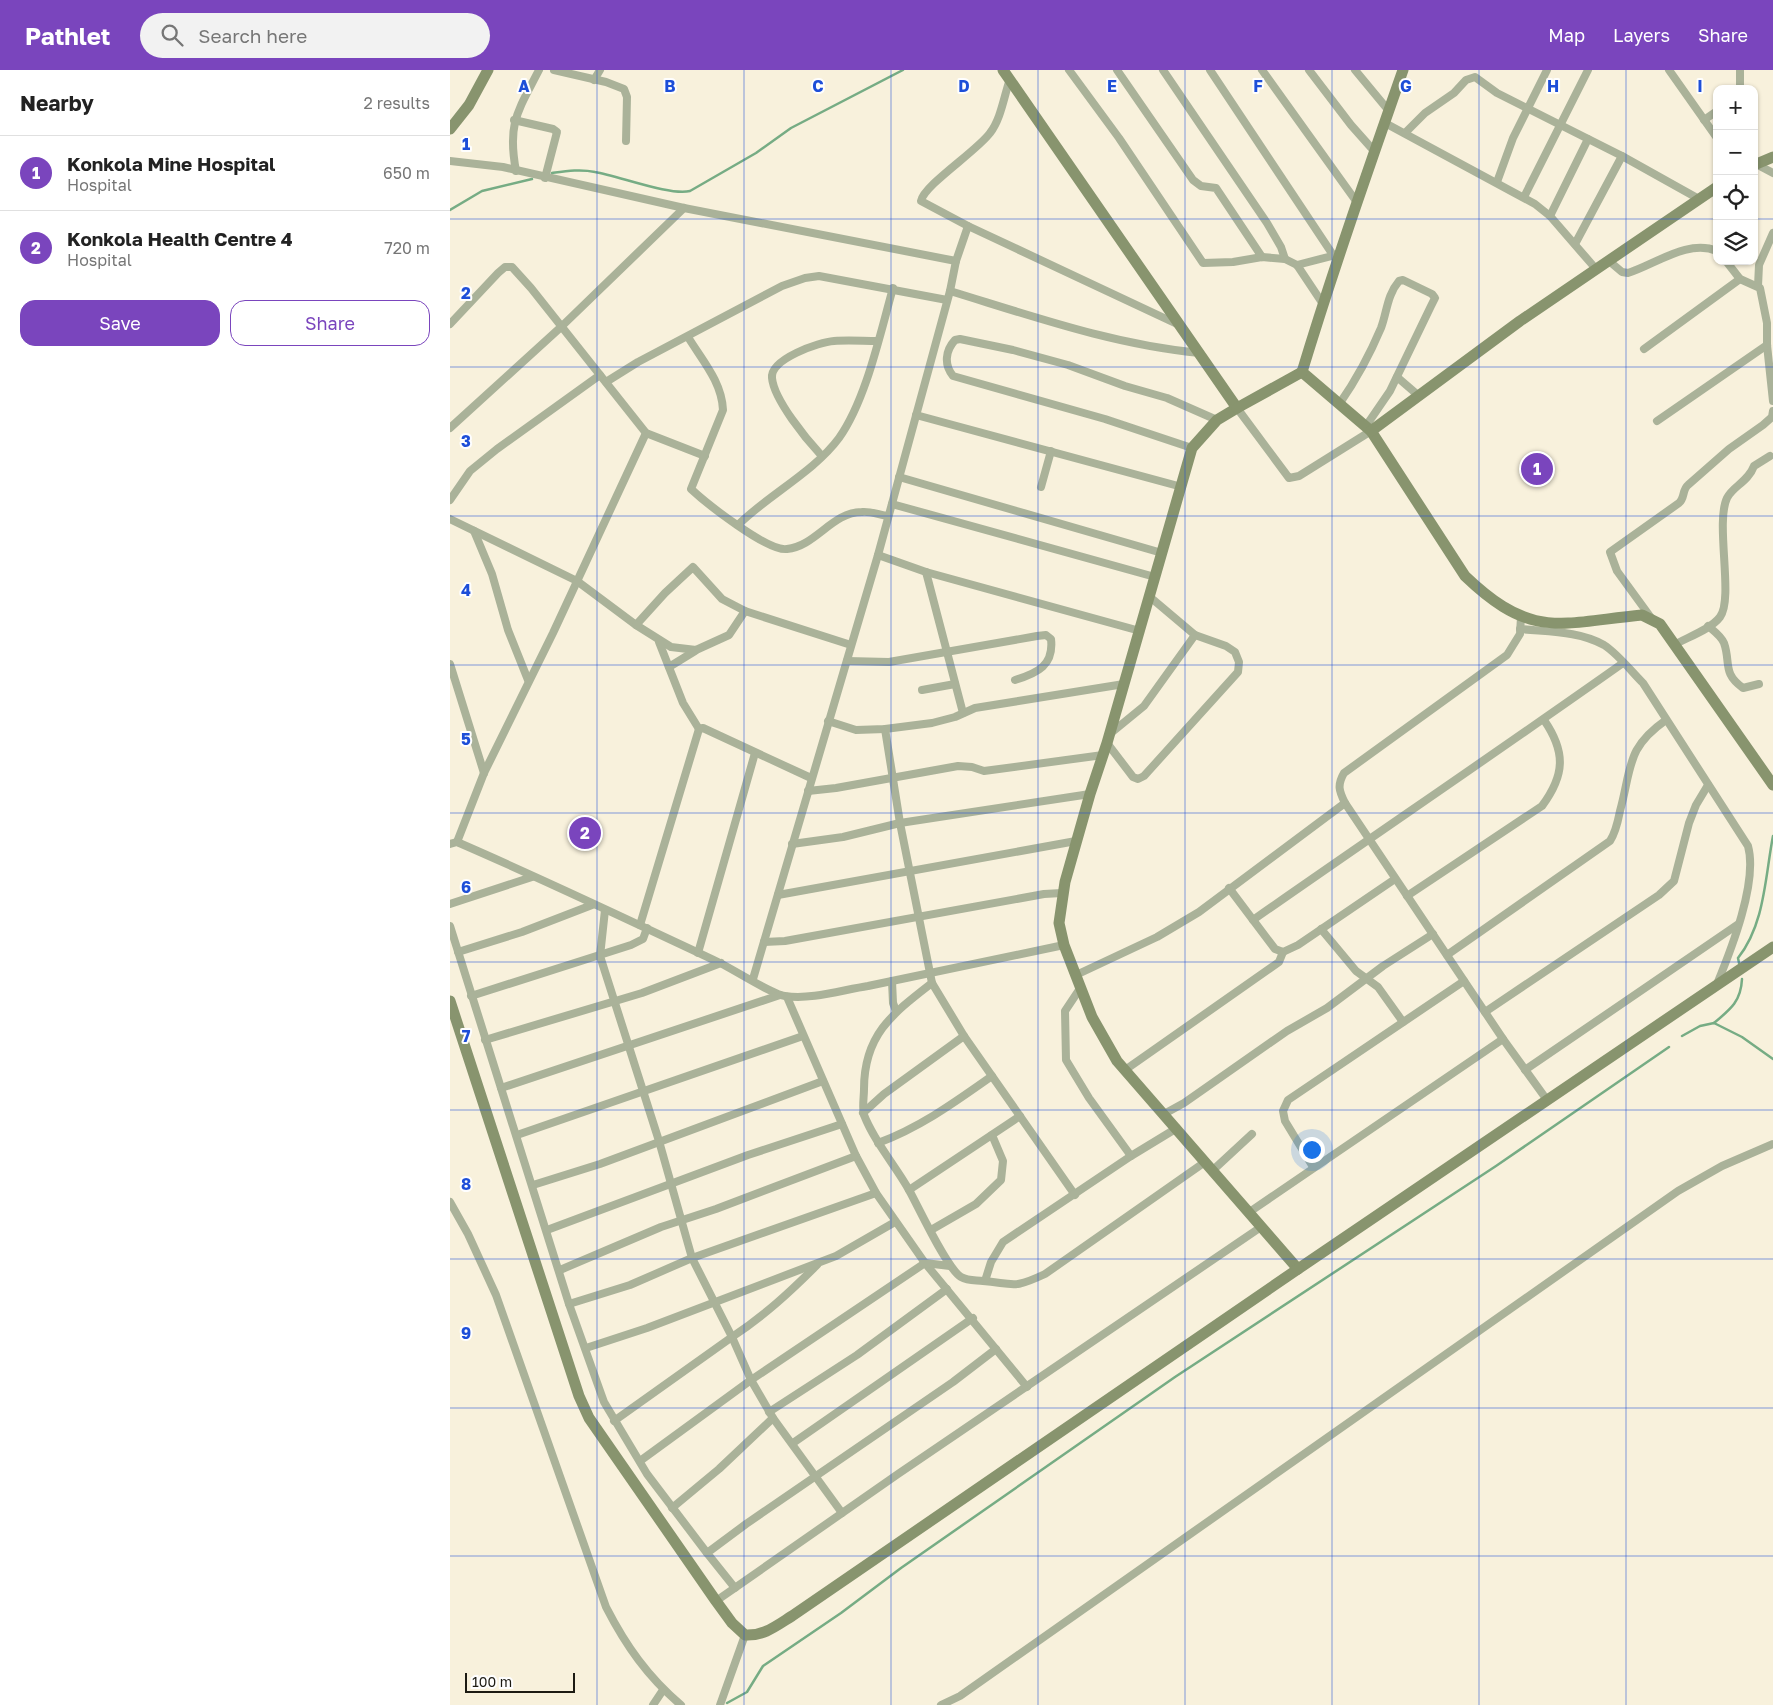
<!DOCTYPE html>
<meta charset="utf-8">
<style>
body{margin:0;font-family:"Golos Text",sans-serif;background:#f2f2f2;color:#222}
.controls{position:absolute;right:15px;top:15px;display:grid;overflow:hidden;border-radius:10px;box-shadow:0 1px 4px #0004}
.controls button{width:45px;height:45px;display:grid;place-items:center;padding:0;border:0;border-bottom:1px solid #e0e0e0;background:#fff;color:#222;font:25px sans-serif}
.scale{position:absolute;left:15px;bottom:12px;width:110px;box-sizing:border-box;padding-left:5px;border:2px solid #1d1b13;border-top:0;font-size:14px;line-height:18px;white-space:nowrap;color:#1d1b13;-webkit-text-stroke:4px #fefefe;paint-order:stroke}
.you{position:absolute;left:861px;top:1079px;width:18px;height:18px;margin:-12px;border:4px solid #fff;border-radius:50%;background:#1a73e8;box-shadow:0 0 0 8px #1a73e833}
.badge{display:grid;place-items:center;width:32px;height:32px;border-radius:50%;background:#7a45bd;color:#fff;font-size:16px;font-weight:700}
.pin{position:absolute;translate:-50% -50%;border:2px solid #fff;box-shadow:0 1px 5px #0006}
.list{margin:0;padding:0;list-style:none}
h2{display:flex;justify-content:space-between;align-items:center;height:65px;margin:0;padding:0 20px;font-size:21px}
h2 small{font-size:16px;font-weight:400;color:#767676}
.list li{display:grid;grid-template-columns:32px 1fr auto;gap:15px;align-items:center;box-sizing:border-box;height:75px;padding:0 20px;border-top:1px solid #e0e0e0}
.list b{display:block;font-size:19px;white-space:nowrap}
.list p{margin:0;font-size:16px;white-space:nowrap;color:#767676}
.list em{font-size:16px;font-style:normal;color:#767676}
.actions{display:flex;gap:10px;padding:15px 20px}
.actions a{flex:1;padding:11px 0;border:1px solid #7a45bd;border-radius:15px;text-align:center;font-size:18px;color:#7a45bd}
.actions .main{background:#7a45bd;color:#fff}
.icon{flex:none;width:28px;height:28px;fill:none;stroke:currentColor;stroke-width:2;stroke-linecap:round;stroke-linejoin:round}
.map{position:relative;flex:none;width:1323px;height:1635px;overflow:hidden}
header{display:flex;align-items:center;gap:30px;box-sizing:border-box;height:70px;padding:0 25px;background:#7a45bd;color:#fff}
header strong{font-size:24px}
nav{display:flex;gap:28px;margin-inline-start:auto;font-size:18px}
.search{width:350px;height:45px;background:#f2f2f2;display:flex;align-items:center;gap:12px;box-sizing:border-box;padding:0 18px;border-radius:28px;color:#767676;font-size:19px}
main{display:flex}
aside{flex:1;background:#fff}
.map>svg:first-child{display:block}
</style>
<header>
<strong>Pathlet</strong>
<div class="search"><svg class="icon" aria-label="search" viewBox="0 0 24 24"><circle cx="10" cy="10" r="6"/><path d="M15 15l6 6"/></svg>Search here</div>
<nav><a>Map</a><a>Layers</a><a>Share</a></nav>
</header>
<main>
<aside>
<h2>Nearby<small>2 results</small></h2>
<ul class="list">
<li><span class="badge">1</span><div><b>Konkola Mine Hospital</b><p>Hospital</p></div><em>650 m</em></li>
<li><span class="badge">2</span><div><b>Konkola Health Centre 4</b><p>Hospital</p></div><em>720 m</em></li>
</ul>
<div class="actions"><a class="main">Save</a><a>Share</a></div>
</aside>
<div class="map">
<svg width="1323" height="1635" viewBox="0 0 1323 1635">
<rect width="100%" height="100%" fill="#f8f1dc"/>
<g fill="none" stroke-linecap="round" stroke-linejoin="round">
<g stroke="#76ac84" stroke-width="2.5">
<path d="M102,103C117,101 131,99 145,102C169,106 220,126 240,121L306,83L341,58L453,0"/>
<polyline points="0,140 32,121 82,109"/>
<path d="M1289,893L1288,888C1315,854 1315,807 1323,766"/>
<path d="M1264,953C1281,939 1291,931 1292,909"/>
<polyline points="1232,966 1250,956 1264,953 1292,967 1323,989"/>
<polyline points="277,1633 297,1622 313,1596 391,1543 451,1498 725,1307 1046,1096 1219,977"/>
</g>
<g stroke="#aab299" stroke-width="8">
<polyline points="104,0 156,12 174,19 177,27 176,71"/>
<polyline points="619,0 669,68 753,193 783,192 812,187 835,189 847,195 873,234"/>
<polyline points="667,0 743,110 751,116 766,118 812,187"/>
<polyline points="713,0 817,153 831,177 835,189"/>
<polyline points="760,0 883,185"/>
<polyline points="812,0 906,131"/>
<polyline points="859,0 901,55 925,82"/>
<polyline points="905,0 939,41"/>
<polyline points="1219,0 1267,68"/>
<path d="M560,9C554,26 551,49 540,63C527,81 474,115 471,131L518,156L727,254"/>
<polyline points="144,10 150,0"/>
<polyline points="1290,19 1290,0"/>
<polyline points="64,50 103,59 107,62 95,108"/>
<polyline points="1254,50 1267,41"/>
<polyline points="935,53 1085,134 1100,146 1146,199"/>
<polyline points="955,63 975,43 1004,23 1016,10 1025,7 1047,23 1172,86 1249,129"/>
<polyline points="0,91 53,97 234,138 506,191"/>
<polyline points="1306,94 1323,103"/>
<path d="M66,101C57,53 68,41 89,0"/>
<polyline points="1047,112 1063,68 1097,0"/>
<polyline points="1074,127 1138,0"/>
<polyline points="1100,146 1138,69"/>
<polyline points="1125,174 1172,86"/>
<path d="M1159,191L1172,202L1178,203C1206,194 1238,169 1267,181"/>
<polyline points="1276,191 1290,209 1310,218 1317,253 1317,275 1323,331"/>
<polyline points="847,195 886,185"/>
<polyline points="1308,216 1309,195 1323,163"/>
<path d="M500,221C582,246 664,275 750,283"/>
<polyline points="0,254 48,203 55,197 62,197 81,218 196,363 255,386"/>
<path d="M238,267C252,290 272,312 273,340L241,419C256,433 318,482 337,479C366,476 382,442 412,442C420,441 430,445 438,446"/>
<polyline points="1194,279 1290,209"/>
<polyline points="947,307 969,326"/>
<polyline points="156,312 188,292 332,216 355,208 369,206 497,230"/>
<path d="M890,333C906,310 920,284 931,258C937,242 937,225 949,211L953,210L982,224L985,228L981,236L940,321L916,356"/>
<polyline points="787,338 839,408 849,406 921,361"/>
<polyline points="466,345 732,417"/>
<polyline points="1207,351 1317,275"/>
<polyline points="0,358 111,257 234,138"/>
<path d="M742,378L655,349L503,306C494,295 495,281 505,270L510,269L563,280L618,295L675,316L717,328L767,350"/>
<path d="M371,385C357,370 324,330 322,308C320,289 369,272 384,271C398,270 413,271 427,271"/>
<polyline points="449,407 712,483"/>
<polyline points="591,417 601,381"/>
<polyline points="0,430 20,401 47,379 150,305"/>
<polyline points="442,434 705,507"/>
<polyline points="0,449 127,511 186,555 215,523 243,497 272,529 295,541 401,575"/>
<path d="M288,455C318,425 364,402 389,368C416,330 430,264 443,218"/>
<polyline points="24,461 42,504 58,560 78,610"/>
<polyline points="428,485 476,502 690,561"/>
<polyline points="476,502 513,643"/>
<path d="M1071,547L1070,564L1057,585L894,703C887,715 889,721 895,733L1053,969L1097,1030"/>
<path d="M1202,549L1167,501L1160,482L1229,433C1235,428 1232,420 1238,415L1279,379L1313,355L1322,347L1323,341"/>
<polyline points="186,555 221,577 246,580 279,565 295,541"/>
<path d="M1258,556C1264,561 1271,566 1274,573C1281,593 1272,603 1293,618L1309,614"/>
<path d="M1070,559C1099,562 1129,561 1154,575C1168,584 1181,601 1193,613L1298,776C1308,812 1281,880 1267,914"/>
<polyline points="209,572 233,633 249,659"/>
<path d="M1224,575C1238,567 1261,559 1270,547C1284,528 1265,453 1277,428C1283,416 1298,412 1304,396L1320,386"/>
<path d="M397,591L439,592L587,566L596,565L601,569C604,595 588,603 565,610"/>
<polyline points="0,594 34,703"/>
<polyline points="219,597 245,581"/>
<polyline points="472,620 505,614"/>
<polyline points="378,651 406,660 435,659 482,653 505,647 525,638 674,614"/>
<polyline points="435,659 450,753 482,913 514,966 625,1125"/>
<polyline points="661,663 694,636 745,565"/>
<polyline points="657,673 683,707 688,709 694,706 788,602 789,592 785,582 776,576 745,565 700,527"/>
<polyline points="358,721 386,718 508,696 522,697 534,701 653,685"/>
<polyline points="7,772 34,703 103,563 196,363"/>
<path d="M0,774L7,772C95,810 181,851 268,892C283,899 323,925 335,926C361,930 392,920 418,916C483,903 548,889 614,875"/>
<polyline points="342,774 393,767 450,753 640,724"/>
<polyline points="779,818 825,879 833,882 848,875 945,809"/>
<polyline points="328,825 626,771"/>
<path d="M957,826L1092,736C1115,705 1116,682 1094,650"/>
<polyline points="0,834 82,807"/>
<polyline points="155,840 150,886 209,1071 242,1188 282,1267 164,1351"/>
<path d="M803,850C926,764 1050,680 1173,593"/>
<polyline points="190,855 249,659 253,658 361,708"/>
<polyline points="0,856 119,1234 154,1332 197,1404 257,1483"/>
<polyline points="871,859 906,901 928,917 953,952"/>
<polyline points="314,872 335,871 594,824 612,823"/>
<polyline points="8,882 72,862 142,835"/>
<polyline points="248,883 305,683"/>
<path d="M997,885L1160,771C1166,762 1168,751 1170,741C1182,697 1176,678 1216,650"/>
<polyline points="626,905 707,867 749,842 895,733"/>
<polyline points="303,909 428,485 500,221 506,191 518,156"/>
<polyline points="442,911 443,933 446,941"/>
<path d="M482,913C442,944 414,965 414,1019C414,1027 412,1038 414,1045C425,1073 445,1095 459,1120C469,1138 497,1199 511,1207C518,1211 525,1210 533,1211C566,1214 563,1219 595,1204L755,1092"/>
<polyline points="631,917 615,941 616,990 639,1028 681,1086"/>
<polyline points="21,926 181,875 193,869 197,858"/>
<polyline points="337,927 406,1086 426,1123 475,1193 577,1317"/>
<polyline points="1035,942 1209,825 1224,811 1239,753 1246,735 1258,715"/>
<polyline points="35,970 192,923 271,893"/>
<polyline points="675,1000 829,892 833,882"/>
<polyline points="1075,1000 1287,855"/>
<polyline points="51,1018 330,925"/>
<polyline points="413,1043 434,1024 514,966"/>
<polyline points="714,1044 734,1033 837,961 877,938 933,896 983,864"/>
<polyline points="67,1065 353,966"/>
<path d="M428,1073C471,1057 505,1032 542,1006"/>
<polyline points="863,1097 835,1051 833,1041 838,1030 1014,911"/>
<polyline points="762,1101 802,1064"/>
<polyline points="83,1115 150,1094 373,1011"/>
<polyline points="459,1120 570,1046"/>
<path d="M0,1132L18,1164L46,1225L156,1537C176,1576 198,1607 231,1635"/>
<polyline points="798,1143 1053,969"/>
<polyline points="97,1160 298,1085 392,1054"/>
<polyline points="481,1160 526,1134 551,1110 553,1091 542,1065"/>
<path d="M367,1195C339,1223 315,1245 282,1267L301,1310L323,1348L392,1443"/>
<polyline points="110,1200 211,1157 266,1139 406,1086"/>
<polyline points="535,1211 541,1192 553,1172 681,1086 727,1058"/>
<polyline points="119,1234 180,1215 242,1188 426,1123"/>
<polyline points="136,1278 197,1258 386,1186 445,1152"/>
<polyline points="319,1342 407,1285 497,1219"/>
<polyline points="343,1373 523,1248"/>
<polyline points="190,1391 301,1310 475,1193 500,1196"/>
<polyline points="222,1438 269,1399 323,1348"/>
<polyline points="285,1518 257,1483 296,1454 503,1312 546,1279"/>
<polyline points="266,1531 448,1404 811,1157"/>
<polyline points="203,1635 213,1620"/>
<polyline points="270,1635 295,1565"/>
<polyline points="491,1635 510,1626 1228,1121 1272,1096 1323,1074"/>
</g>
<g stroke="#88946e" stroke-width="11">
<polyline points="553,0 787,338 767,350 742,378 657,673 640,724 615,812 609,853 614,875 642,947 667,991 848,1199 1323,877"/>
<path d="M953,0C918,100 883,200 852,302L921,361L1015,506C1082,570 1109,553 1192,545L1210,554L1323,715"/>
<polyline points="0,59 19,35 38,0"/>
<polyline points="1304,95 1323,87"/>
<polyline points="787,338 852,302"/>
<polyline points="921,361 1070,251 1267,117"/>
<path d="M0,931L129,1326L139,1348L266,1531L282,1553L295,1565C314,1566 326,1556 342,1546L848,1199"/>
</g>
</g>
<path fill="none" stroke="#1d4ed8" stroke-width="1" stroke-opacity="0.55" d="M147,0V1635M294,0V1635M441,0V1635M588,0V1635M735,0V1635M882,0V1635M1029,0V1635M1176,0V1635M0,149H1267M1304,149H1323M0,297H1323M0,446H1323M0,595H1323M0,743H1323M0,892H1323M0,1040H1323M0,1189H1323M0,1338H1323M0,1486H1323"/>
<g font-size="16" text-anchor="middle" font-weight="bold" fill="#1d4ed8" stroke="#fefefe" stroke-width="4" stroke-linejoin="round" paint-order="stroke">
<text x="74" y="22">A</text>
<text x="220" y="22">B</text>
<text x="368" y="22">C</text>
<text x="514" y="22">D</text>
<text x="662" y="22">E</text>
<text x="808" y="22">F</text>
<text x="956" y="22">G</text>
<text x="1103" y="22">H</text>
<text x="1250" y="22">I</text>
<text x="16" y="80">1</text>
<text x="16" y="229">2</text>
<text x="16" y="377">3</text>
<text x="16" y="526">4</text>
<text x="16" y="675">5</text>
<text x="16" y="823">6</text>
<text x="16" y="972">7</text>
<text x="16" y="1120">8</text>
<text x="16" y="1269">9</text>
</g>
</svg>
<div class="controls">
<button>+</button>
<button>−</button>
<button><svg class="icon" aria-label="locate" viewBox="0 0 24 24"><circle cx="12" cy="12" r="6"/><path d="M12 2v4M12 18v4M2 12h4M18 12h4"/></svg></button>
<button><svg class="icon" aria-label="layers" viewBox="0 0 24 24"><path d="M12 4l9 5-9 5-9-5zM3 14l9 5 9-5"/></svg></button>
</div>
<div class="scale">100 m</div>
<div class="you"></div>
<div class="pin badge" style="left:1087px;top:399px">1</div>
<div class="pin badge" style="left:135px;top:763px">2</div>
</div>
</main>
